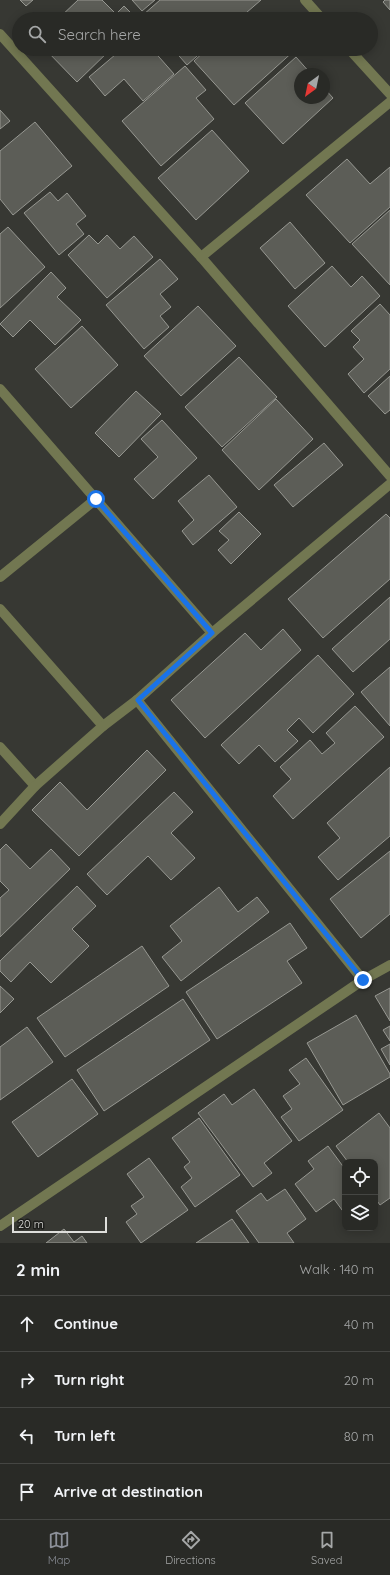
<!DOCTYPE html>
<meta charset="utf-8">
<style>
body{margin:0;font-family:Quicksand,sans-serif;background:#31322e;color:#f1f3f6}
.controls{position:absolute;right:12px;bottom:12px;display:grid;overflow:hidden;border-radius:8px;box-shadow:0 2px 10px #0003}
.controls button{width:36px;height:36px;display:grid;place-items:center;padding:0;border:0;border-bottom:1px solid #454643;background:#292a26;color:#f1f3f6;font:20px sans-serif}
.compass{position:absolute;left:294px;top:68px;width:36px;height:36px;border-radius:50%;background:#292a26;box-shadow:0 2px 10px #0003;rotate:213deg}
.scale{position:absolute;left:12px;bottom:10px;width:95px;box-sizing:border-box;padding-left:4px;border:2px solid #dededb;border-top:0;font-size:11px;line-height:14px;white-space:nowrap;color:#dededb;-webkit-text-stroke:3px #1e1f1c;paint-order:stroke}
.stop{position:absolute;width:12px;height:12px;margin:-9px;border:3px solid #1a73e8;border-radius:50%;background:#fff}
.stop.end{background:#1a73e8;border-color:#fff;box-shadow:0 1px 4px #0008}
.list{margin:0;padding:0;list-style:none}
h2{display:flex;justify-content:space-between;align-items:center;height:52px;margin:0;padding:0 16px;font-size:17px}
h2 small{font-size:13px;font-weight:400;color:#a5a7a7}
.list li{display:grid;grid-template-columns:26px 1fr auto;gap:12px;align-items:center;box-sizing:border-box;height:56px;padding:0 16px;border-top:1px solid #454643}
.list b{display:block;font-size:15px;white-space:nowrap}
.list em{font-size:13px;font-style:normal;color:#a5a7a7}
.icon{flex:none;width:22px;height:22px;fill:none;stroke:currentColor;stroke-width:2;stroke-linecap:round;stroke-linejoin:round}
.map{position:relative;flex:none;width:390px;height:1243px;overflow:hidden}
.search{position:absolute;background:#292a26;box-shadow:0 2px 10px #0003;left:12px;right:12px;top:12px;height:44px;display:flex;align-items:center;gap:10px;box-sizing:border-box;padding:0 14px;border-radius:22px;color:#a5a7a7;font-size:15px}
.sheet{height:276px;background:#292a26}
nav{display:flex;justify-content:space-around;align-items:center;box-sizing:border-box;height:56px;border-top:1px solid #454643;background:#292a26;font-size:11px;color:#a5a7a7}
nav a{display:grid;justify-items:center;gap:2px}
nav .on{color:#8c9099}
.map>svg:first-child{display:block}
</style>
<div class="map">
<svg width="390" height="1243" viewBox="0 0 390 1243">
<rect width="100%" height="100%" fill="#373833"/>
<g fill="#5c5d57" stroke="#979892">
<polygon points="20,0 33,0 26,6"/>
<polygon points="78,0 102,0 116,14 124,6 137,19 58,19"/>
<polygon points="132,0 155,0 142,11"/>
<polygon points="160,0 261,0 239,19 146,19 143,15"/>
<polygon points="385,0 390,0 390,10 383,2"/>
<polygon points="45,49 111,49 77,82"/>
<polygon points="122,49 152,49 174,74 143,101 124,79 105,96 89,77"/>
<polygon points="173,49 205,49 187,65"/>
<polygon points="207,49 251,49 252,50 254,49 296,49 234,105 194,61"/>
<polygon points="296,57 311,74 300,74 300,98 324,98 324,88 333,98 283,144 245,103"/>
<polygon points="185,66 206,90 196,98 214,119 161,166 122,121"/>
<polygon points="0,110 10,121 0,129"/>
<polygon points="35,122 72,166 13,215 0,199 0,151"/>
<polygon points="212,130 249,171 196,220 158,178"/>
<polygon points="347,159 370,184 390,167 390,207 350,243 306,195"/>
<polygon points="50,192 58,201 67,193 86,216 76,224 84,234 59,255 24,213"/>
<polygon points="390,210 390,285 352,244"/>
<polygon points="290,222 325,263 295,289 260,248"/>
<polygon points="8,227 45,267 0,308 0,234"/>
<polygon points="89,235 98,244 107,235 120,249 134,236 153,257 107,298 68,255"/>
<polygon points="160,259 178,279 160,294 171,307 160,316 169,327 144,349 106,305"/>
<polygon points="332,266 351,287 362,276 380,296 325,347 288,306"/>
<polygon points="51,272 66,288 57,297 81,320 55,345 30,320 13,337 0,324"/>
<polygon points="380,304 390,315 390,369 364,393 348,374 364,359 353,347 360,340 351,331"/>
<polygon points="198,306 236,346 181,396 144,356"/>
<polygon points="82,326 118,365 71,408 35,369"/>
<polygon points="239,357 277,397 222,447 185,407"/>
<polygon points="390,376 390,410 385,414 368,396"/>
<polygon points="136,391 161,414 119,457 95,433"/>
<polygon points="276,399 313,439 259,490 222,450"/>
<polygon points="162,420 197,458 153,499 134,479 158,457 141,439"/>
<polygon points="324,443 343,465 293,507 274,485"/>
<polygon points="209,475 237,507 193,545 182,531 194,520 178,501"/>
<polygon points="239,512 261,534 231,564 218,550 229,540 219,531"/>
<polygon points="386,514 390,518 390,579 323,638 288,599"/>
<polygon points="390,597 390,639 353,672 332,649"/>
<polygon points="283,629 301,650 205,738 171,700 245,633 261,650"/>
<polygon points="318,655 354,694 313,733 299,718 287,730 298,741 275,762 259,745 239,764 221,745"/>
<polygon points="390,667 390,726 361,692"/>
<polygon points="355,706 384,737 293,819 273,796 291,779 280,767 310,740 322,754 335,743 326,733"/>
<polygon points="147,750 166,770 79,856 32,810 60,782 87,810"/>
<polygon points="390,767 390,836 338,880 318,857 340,838 327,823"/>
<polygon points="174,792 193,812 171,833 195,858 171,880 148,856 107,895 87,874"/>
<polygon points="6,844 30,869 51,849 70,869 0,937 0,898 9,890 0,881 0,850"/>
<polygon points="390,851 390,914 361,938 330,899"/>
<polygon points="77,886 96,906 72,929 89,946 51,983 30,962 11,982 0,971 0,961"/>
<polygon points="219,887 238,912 257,897 269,912 181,981 162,957 182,941 170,926"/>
<polygon points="290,923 307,948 287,961 302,983 217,1039 186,992"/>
<polygon points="142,946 169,986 65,1057 37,1018"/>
<polygon points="0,986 14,999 0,1013"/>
<polygon points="390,988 390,1021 375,996"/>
<polygon points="183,999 210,1040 104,1111 77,1070"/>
<polygon points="356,1015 390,1074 390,1077 343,1105 307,1043"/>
<polygon points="390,1026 390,1041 383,1030"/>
<polygon points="27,1027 53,1062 0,1100 0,1047"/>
<polygon points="390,1044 390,1065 381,1049"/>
<polygon points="306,1058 343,1110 299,1141 281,1117 292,1109 283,1096 300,1084 289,1070"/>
<polygon points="72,1079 98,1114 38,1157 12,1122"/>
<polygon points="254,1089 292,1141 264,1163 272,1173 253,1187 198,1113 224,1094 232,1105"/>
<polygon points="379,1113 390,1128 390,1198 380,1205 375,1198 375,1162 348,1162 336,1146"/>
<polygon points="199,1118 240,1175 195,1207 181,1187 192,1178 184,1167 190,1162 172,1138"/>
<polygon points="328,1146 345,1169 345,1214 334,1199 316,1212 295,1184 314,1169 308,1161"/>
<polygon points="149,1158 188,1210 141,1243 126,1222 137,1214 131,1206 144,1197 127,1174"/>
<polygon points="285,1189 306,1219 287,1233 294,1243 259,1243 236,1211 261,1193 267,1201"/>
<polygon points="232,1219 249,1243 196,1243"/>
<polygon points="64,1229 74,1242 82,1236 87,1243 46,1243"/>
</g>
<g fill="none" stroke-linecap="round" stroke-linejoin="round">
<g stroke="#727751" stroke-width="10">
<polyline points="305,0 322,19"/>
<polyline points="0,34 201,257 390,476"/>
<polyline points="349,49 390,94"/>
<polyline points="201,257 390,102"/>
<polyline points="0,389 212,633"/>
<polyline points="0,577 96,499"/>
<polyline points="0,609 103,726"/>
<polyline points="137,700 363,980"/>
<polyline points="0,747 35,786"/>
<polyline points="0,824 35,786 103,726 137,700 212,633 390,484"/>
<polyline points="0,1226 363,980 390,965"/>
</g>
</g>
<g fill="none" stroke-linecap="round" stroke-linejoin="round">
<polyline stroke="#1a73e8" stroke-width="5" points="96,499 212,633 138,700 363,980"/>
</g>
</svg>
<div class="controls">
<button><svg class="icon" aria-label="locate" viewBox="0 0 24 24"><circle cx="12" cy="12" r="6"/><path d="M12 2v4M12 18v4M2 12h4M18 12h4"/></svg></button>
<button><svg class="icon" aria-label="layers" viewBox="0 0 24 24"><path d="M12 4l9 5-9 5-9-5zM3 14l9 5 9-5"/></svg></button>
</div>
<svg class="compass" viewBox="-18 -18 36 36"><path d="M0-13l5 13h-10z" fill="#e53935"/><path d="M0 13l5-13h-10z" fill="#a5a7a7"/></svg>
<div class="scale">20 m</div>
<div class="stop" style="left:96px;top:499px"></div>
<div class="stop end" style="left:363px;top:980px"></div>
<div class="search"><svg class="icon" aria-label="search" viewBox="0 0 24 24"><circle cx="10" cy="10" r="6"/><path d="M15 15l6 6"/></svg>Search here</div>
</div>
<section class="sheet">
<h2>2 min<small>Walk · 140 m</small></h2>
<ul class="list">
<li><svg class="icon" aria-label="ahead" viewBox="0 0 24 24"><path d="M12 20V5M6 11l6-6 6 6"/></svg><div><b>Continue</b></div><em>40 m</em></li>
<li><svg class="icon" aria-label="right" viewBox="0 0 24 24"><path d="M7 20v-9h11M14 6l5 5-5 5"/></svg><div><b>Turn right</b></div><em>20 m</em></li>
<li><svg class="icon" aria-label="left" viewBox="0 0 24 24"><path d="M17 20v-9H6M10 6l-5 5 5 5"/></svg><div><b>Turn left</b></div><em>80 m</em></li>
<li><svg class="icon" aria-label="arrive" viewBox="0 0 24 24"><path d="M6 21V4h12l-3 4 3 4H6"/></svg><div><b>Arrive at destination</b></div></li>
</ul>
</section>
<nav>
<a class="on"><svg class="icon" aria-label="map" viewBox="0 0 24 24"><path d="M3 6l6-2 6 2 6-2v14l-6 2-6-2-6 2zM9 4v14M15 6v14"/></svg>Map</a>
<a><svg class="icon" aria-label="directions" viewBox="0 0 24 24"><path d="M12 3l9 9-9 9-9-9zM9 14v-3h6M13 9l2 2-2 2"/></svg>Directions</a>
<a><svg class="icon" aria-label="saved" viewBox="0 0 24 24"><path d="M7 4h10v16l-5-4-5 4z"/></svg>Saved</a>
</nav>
